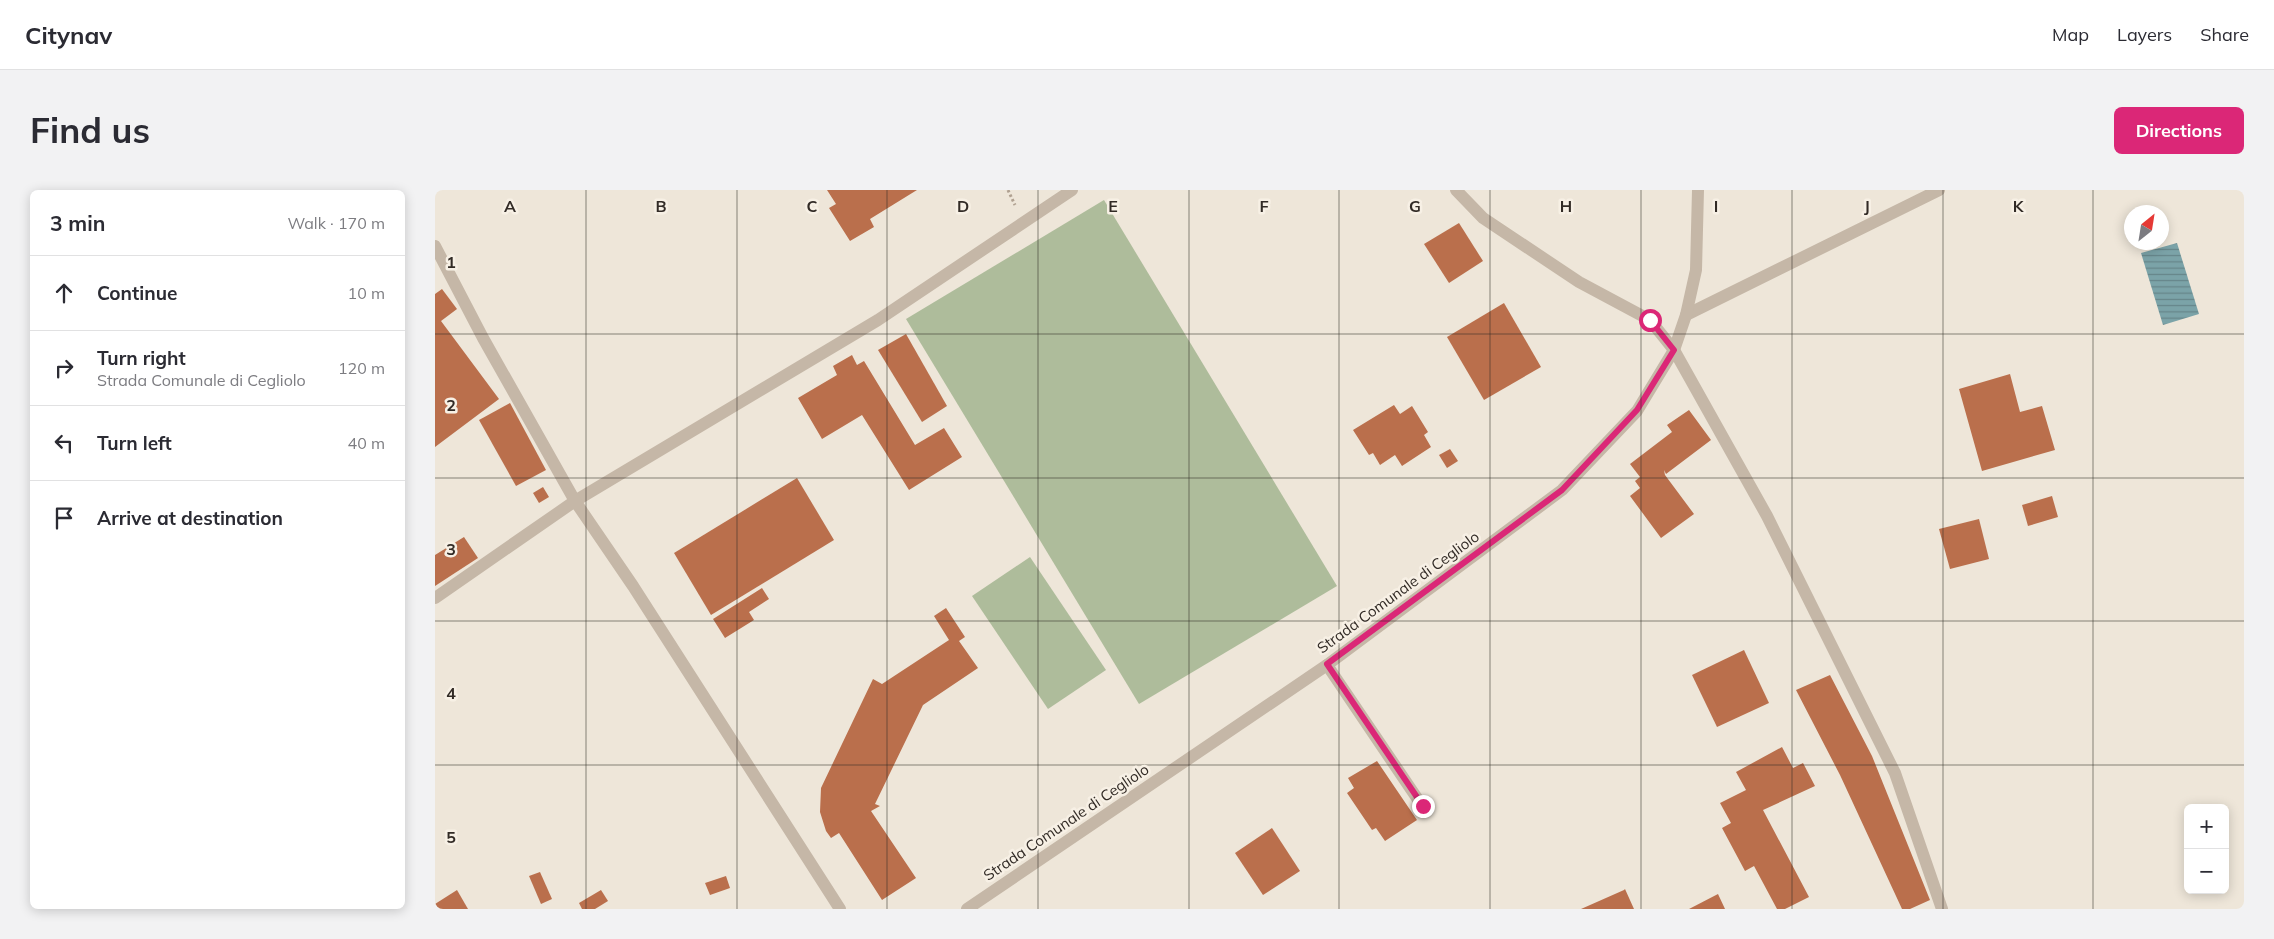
<!DOCTYPE html>
<meta charset="utf-8">
<style>
body{margin:0;font-family:Mulish,sans-serif;background:#f2f2f3;color:#2b2b33}
.controls{position:absolute;right:15px;bottom:15px;display:grid;overflow:hidden;border-radius:8px;box-shadow:0 2px 12px #0003}
.controls button{width:45px;height:45px;display:grid;place-items:center;padding:0;border:0;border-bottom:1px solid #e1e1e2;background:#fff;color:#2b2b33;font:25px sans-serif}
.compass{position:absolute;left:1689px;top:15px;width:45px;height:45px;border-radius:50%;background:#fff;box-shadow:0 2px 12px #0003;rotate:30deg}
.stop{position:absolute;width:15px;height:15px;margin:-11px;border:4px solid #db2777;border-radius:50%;background:#fff}
.stop.end{background:#db2777;border-color:#fff;box-shadow:0 1px 5px #0008}
.list{margin:0;padding:0;list-style:none}
h2{display:flex;justify-content:space-between;align-items:center;height:65px;margin:0;padding:0 20px;font-size:21px}
h2 small{font-size:16px;font-weight:400;color:#7c7c81}
.list li{display:grid;grid-template-columns:32px 1fr auto;gap:15px;align-items:center;box-sizing:border-box;height:75px;padding:0 20px;border-top:1px solid #e1e1e2}
.list b{display:block;font-size:19px;white-space:nowrap}
.list p{margin:0;font-size:16px;white-space:nowrap;color:#7c7c81}
.list em{font-size:16px;font-style:normal;color:#7c7c81}
.icon{flex:none;width:28px;height:28px;fill:none;stroke:currentColor;stroke-width:2;stroke-linecap:round;stroke-linejoin:round}
.map{position:relative;flex:none;width:1809px;height:719px;overflow:hidden;border-radius:8px}
header{display:flex;align-items:center;gap:30px;box-sizing:border-box;height:70px;padding:0 25px;background:#fff;border-bottom:1px solid #e1e1e2}
header strong{font-size:24px}
nav{display:flex;gap:28px;margin-inline-start:auto;font-size:18px}
.intro{display:flex;align-items:center;justify-content:space-between;box-sizing:border-box;height:120px;padding:0 30px}
h1{margin:0;font-size:35px}
.button{padding:12px 22px;border-radius:8px;background:#db2777;color:#fff;font-size:18px;font-weight:700}
main{display:flex;gap:30px;padding:0 30px}
aside{flex:1;background:#fff;border-radius:8px;box-shadow:0 2px 12px #0003}
.map>svg:first-child{display:block}
</style>
<header>
<strong>Citynav</strong>
<nav><a>Map</a><a>Layers</a><a>Share</a></nav>
</header>
<div class="intro"><h1>Find us</h1><a class="button">Directions</a></div>
<main>
<aside>
<h2>3 min<small>Walk · 170 m</small></h2>
<ul class="list">
<li><svg class="icon" aria-label="ahead" viewBox="0 0 24 24"><path d="M12 20V5M6 11l6-6 6 6"/></svg><div><b>Continue</b></div><em>10 m</em></li>
<li><svg class="icon" aria-label="right" viewBox="0 0 24 24"><path d="M7 20v-9h11M14 6l5 5-5 5"/></svg><div><b>Turn right</b><p>Strada Comunale di Cegliolo</p></div><em>120 m</em></li>
<li><svg class="icon" aria-label="left" viewBox="0 0 24 24"><path d="M17 20v-9H6M10 6l-5 5 5 5"/></svg><div><b>Turn left</b></div><em>40 m</em></li>
<li><svg class="icon" aria-label="arrive" viewBox="0 0 24 24"><path d="M6 21V4h12l-3 4 3 4H6"/></svg><div><b>Arrive at destination</b></div></li>
</ul>
</aside>
<div class="map">
<svg width="1809" height="719" viewBox="0 0 1809 719">
<defs>
<pattern id="water-rules" width="6" height="5" patternUnits="userSpaceOnUse" patternTransform="scale(1.25)"><rect width="6" height="5" fill="#7ba3a8"/><path d="M0 2.5h6" fill="none" stroke="#658589"/></pattern>
</defs>
<rect width="100%" height="100%" fill="#eee6d9"/>
<g fill="#aebc9b">
<polygon points="669,10 902,396 704,514 471,129"/>
<polygon points="595,367 671,480 613,519 537,406"/>
</g>
<polygon fill="url(#water-rules)" points="1742,53 1764,124 1728,135 1706,63"/>
<g fill="#ba6f4c">
<polygon points="392,0 482,0 435,29 439,37 415,51 394,18 401,14"/>
<polygon points="1024,33 1048,71 1014,93 989,54"/>
<polygon points="7,99 22,119 6,131 64,209 0,257 0,104"/>
<polygon points="1069,113 1106,177 1049,210 1012,147"/>
<polygon points="471,144 512,216 487,232 443,160"/>
<polygon points="417,165 422,175 429,171 480,255 509,238 527,267 474,300 427,225 387,249 363,208 402,185 398,176"/>
<polygon points="1575,184 1585,222 1607,216 1620,260 1547,281 1524,199"/>
<polygon points="75,213 111,280 81,296 44,230"/>
<polygon points="959,215 965,224 977,216 993,242 989,245 996,257 967,276 960,265 945,275 938,263 934,265 918,240"/>
<polygon points="1254,220 1276,250 1231,284 1229,280 1230,285 1259,324 1226,348 1195,306 1205,298 1200,291 1205,287 1195,274 1237,242 1232,235"/>
<polygon points="1015,259 1023,271 1012,278 1004,265"/>
<polygon points="362,288 399,350 276,425 239,363"/>
<polygon points="108,297 114,307 104,313 98,303"/>
<polygon points="1617,306 1623,327 1593,336 1587,315"/>
<polygon points="1544,329 1554,369 1515,379 1504,339"/>
<polygon points="29,347 43,368 0,396 0,365"/>
<polygon points="327,398 334,409 314,422 319,430 290,448 278,429"/>
<polygon points="511,418 530,447 524,451 543,478 488,515 440,614 445,616 436,621 481,688 447,710 404,643 396,648 391,641 385,622 386,598 438,489 447,494 514,450 499,426"/>
<polygon points="1309,460 1334,513 1282,537 1257,485"/>
<polygon points="1395,485 1437,566 1495,710 1475,719 1467,719 1405,585 1361,500"/>
<polygon points="1347,557 1358,578 1368,573 1380,596 1328,620 1374,707 1350,719 1342,719 1319,676 1310,681 1287,638 1296,633 1285,613 1311,600 1301,582"/>
<polygon points="942,571 982,630 950,651 941,638 937,640 912,603 919,598 913,588"/>
<polygon points="837,638 865,681 828,705 800,663"/>
<polygon points="105,682 117,709 106,714 94,686"/>
<polygon points="291,686 295,698 275,705 270,693"/>
<polygon points="1190,699 1199,719 1146,719 1189,700"/>
<polygon points="22,700 33,719 0,719 0,714"/>
<polygon points="166,700 173,711 160,719 147,719 144,713"/>
<polygon points="1283,704 1290,719 1254,719"/>
</g>
<g fill="none" stroke-linecap="round" stroke-linejoin="round">
<polyline stroke="#b0a191" stroke-width="3" stroke-dasharray="2.5 2.5" stroke-linecap="butt" points="573,0 580,15"/>
<g stroke="#c5b7a7" stroke-width="12">
<polyline points="1021,0 1048,28 1144,92 1215,130 1239,160 1332,326 1460,583 1507,719"/>
<polyline points="0,56 48,148 140,311 443,130 637,0"/>
<polyline points="1251,125 1504,0"/>
<polyline points="0,408 140,311 198,396 405,719"/>
<polyline points="892,475 988,617"/>
<polyline points="532,719 892,475 1127,300 1202,221 1239,160 1251,125 1261,80 1263,0"/>
</g>
</g>
<g fill="none" stroke-linecap="round" stroke-linejoin="round">
<polyline stroke="#db2777" stroke-width="6" points="988,616 892,474 1127,300 1202,220 1239,160 1215,130"/>
</g>
<path fill="none" stroke="#322b26" stroke-width="1" stroke-opacity="0.55" d="M151,0V719M302,0V719M452,0V719M603,0V719M754,0V719M904,0V719M1055,0V719M1206,0V719M1357,0V719M1508,0V719M1658,0V719M0,144H1809M0,288H1809M0,431H1809M0,575H1809"/>
<g text-anchor="middle" dominant-baseline="central" stroke-width="5" stroke-linejoin="round" paint-order="stroke">
<g font-size="15" fill="#322b26" stroke="#f7f0e5">
<text transform="translate(963 402) rotate(-36)">Strada Comunale di Cegliolo</text>
<text transform="translate(631 632) rotate(-34)">Strada Comunale di Cegliolo</text>
</g>
</g>
<g font-size="16" text-anchor="middle" font-weight="bold" fill="#322b26" stroke="#f7f0e5" stroke-width="5" stroke-linejoin="round" paint-order="stroke">
<text x="75" y="22">A</text>
<text x="226" y="22">B</text>
<text x="377" y="22">C</text>
<text x="528" y="22">D</text>
<text x="678" y="22">E</text>
<text x="829" y="22">F</text>
<text x="980" y="22">G</text>
<text x="1131" y="22">H</text>
<text x="1281" y="22">I</text>
<text x="1432" y="22">J</text>
<text x="1583" y="22">K</text>
<text x="16" y="78">1</text>
<text x="16" y="221">2</text>
<text x="16" y="365">3</text>
<text x="16" y="509">4</text>
<text x="16" y="653">5</text>
</g>
</svg>
<div class="controls">
<button>+</button>
<button>−</button>
</div>
<svg class="compass" viewBox="-18 -18 36 36"><path d="M0-13l5 13h-10z" fill="#e53935"/><path d="M0 13l5-13h-10z" fill="#7c7c81"/></svg>
<div class="stop" style="left:1215px;top:130px"></div>
<div class="stop end" style="left:988px;top:616px"></div>
</div>
</main>
